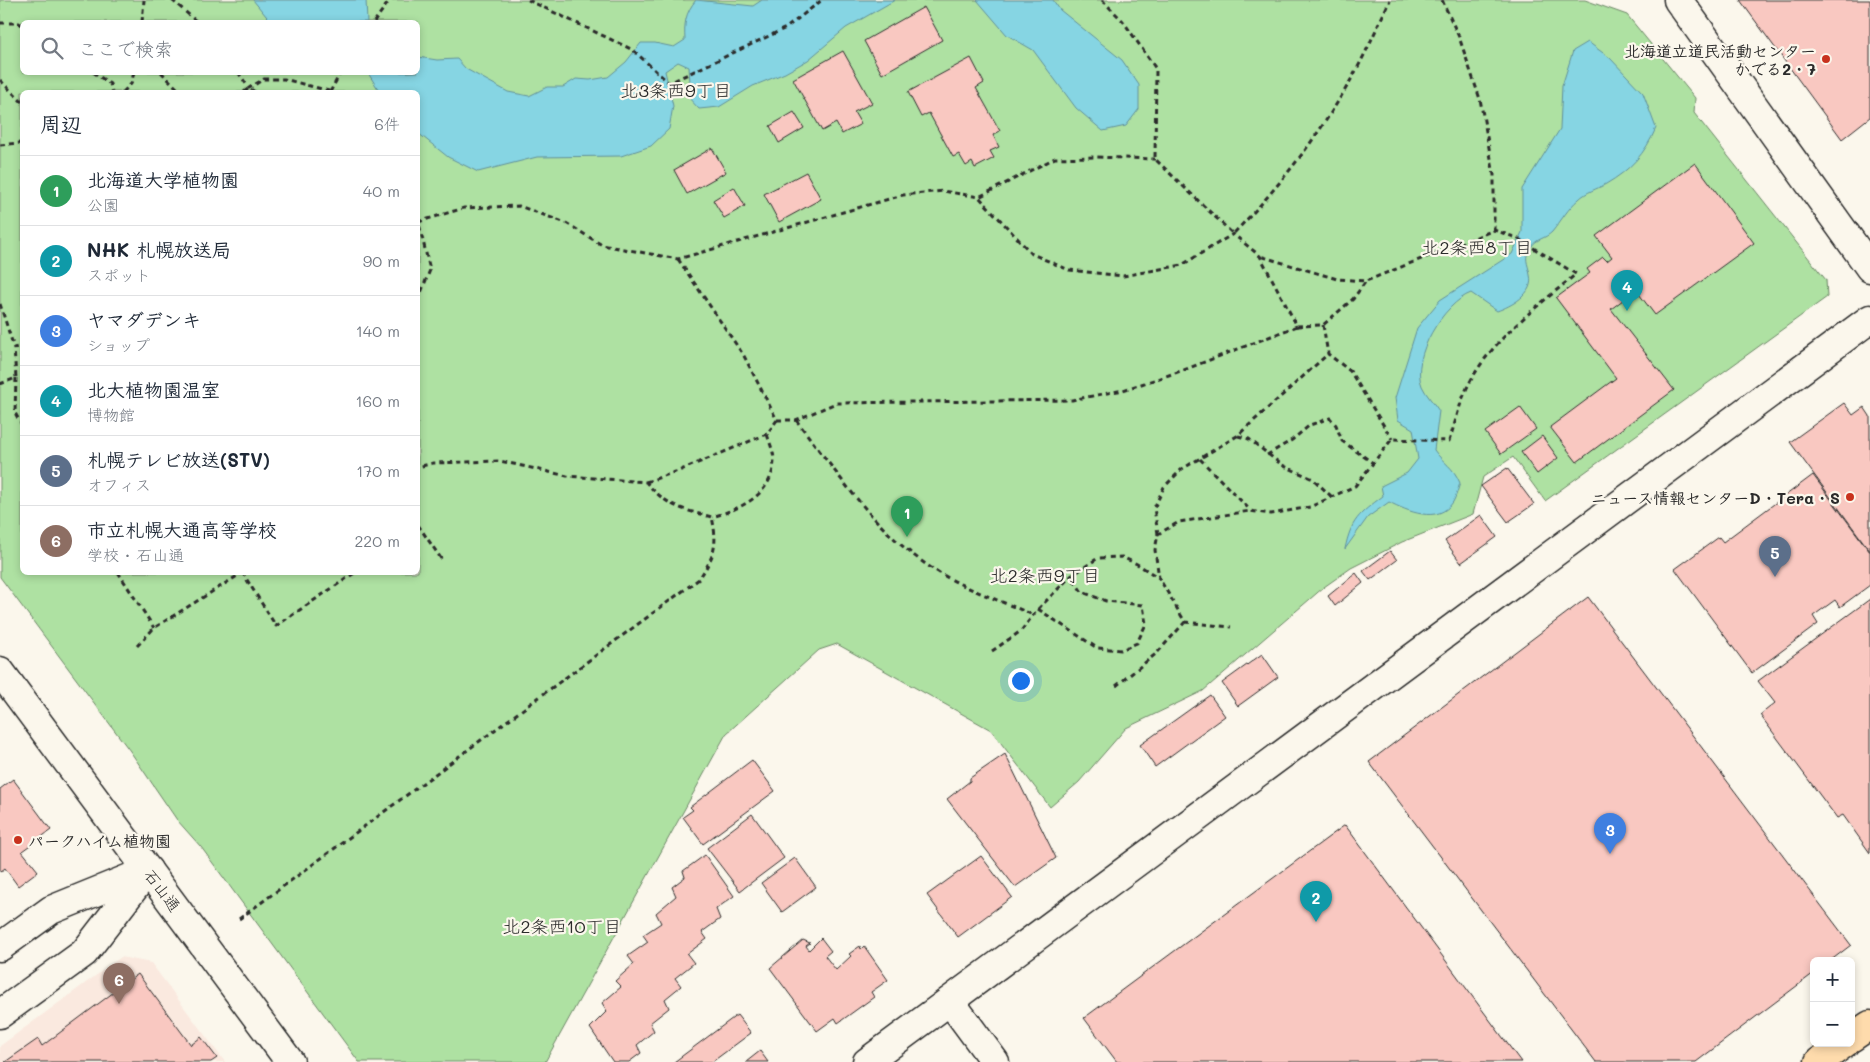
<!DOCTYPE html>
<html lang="ja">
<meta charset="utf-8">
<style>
body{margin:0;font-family:Mali,"Klee One",sans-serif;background:#f6f6f7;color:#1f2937}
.controls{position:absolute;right:15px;bottom:15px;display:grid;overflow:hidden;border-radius:8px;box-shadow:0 2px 8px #0003}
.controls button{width:45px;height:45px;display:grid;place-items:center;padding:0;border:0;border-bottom:1px solid #e0e1e3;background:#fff;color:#1f2937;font:25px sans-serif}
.you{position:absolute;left:1020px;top:680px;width:18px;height:18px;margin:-12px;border:4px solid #fff;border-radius:50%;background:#1a73e8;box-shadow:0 0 0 8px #1a73e833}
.badge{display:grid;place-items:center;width:32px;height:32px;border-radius:50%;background:#ea580c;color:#fff;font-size:16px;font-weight:700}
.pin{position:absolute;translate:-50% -41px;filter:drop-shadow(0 1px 2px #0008)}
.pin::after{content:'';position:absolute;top:26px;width:18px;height:15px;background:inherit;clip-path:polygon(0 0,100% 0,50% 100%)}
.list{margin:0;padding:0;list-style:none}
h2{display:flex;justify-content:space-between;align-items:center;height:65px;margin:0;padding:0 20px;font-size:21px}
h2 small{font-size:16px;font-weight:400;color:#747a83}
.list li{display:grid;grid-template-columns:32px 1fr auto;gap:15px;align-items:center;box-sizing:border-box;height:70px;padding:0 20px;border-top:1px solid #e0e1e3}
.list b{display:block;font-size:19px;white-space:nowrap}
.list p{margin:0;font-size:16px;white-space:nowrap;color:#747a83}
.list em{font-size:16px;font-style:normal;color:#747a83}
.icon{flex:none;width:28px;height:28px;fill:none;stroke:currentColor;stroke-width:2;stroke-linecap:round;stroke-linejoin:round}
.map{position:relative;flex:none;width:1870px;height:1062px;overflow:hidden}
.search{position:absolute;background:#fff;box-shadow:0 2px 8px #0003;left:20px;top:20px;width:400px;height:55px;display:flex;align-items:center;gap:12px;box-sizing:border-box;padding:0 18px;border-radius:8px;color:#747a83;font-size:19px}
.panel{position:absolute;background:#fff;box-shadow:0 2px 8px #0003;left:20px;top:90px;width:400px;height:485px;border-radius:8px}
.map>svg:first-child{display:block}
</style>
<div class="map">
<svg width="1870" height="1062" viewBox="0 0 1870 1062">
<rect width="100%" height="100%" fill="#fbf7ec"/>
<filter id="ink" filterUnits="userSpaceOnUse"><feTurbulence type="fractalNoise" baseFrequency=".02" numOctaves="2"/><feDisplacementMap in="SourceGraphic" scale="10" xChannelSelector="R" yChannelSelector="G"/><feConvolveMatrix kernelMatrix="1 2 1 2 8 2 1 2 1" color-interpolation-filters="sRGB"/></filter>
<g filter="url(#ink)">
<polygon fill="#fae9df" points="121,957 151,963 225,1062 0,1062 0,1046"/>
<path fill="#aee1a2" stroke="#6c8666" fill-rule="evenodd" d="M0,0H1585L1627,15L1695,98L1694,113L1826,280L1827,297L1545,501L1513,457L1483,477L1473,514L1402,542L1351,568L1324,587L1203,691L1126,728L1079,782L1050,807L991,730L837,644L819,650L726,734L545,1062H359L201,847L177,820L130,751L0,577ZM22,22H418V72H22ZM22,92H418V572H22Z"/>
<g fill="#86d5e3" stroke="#629199">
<polygon points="253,0 366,0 367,22 271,22"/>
<path d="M696,0L753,6L762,0H895L846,28L808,60L785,73L753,86L719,107L699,109L687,96L690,83L689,67L678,62L665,71L673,106L669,129L651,146L621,156L537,157L478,172L448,157L418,133V92H380L368,73L418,72V57L437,60L457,59L466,69L508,92L529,96L547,87H563L576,79L590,80L608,77L626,62L641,43H655L674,47L685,40C684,24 685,13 696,0Z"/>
<polygon points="977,0 1053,0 1060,10 1122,60 1139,85 1139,109 1126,126 1103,131 1076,108 1033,50 1007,35"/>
<path d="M1588,42L1610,58L1643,93L1656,128C1645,154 1630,170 1606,184C1597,189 1586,192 1579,199C1568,208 1561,221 1552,232C1545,239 1537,238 1531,247C1523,259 1528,262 1530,275C1535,294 1511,306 1497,311L1471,293C1444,303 1410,357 1422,386C1426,395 1434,403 1439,411L1434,450C1444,464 1453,466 1460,483C1458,489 1456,497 1453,502C1438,525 1407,511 1389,502L1368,517L1345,549C1351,520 1359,514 1383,496L1381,486L1407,473L1418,459L1413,429L1398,420L1395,398L1417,328L1440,300L1512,254L1522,232V189L1560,129L1562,86L1573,51Z"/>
</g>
<g fill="#f9c8c1" stroke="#2b2b2b">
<polygon points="1740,0 1870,0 1870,117 1842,139"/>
<polygon points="924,7 942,40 882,74 864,41"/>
<polygon points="843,51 872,103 854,112 861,124 842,134 836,123 822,131 793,79"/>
<polygon points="971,58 984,83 976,88 1000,131 993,135 999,147 990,151 994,158 975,168 972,162 966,166 959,154 953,157 929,113 921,117 908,92"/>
<polygon points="794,112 804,128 779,143 770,126"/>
<polygon points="712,148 726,172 687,194 674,170"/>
<polygon points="1695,163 1754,243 1655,315 1636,290 1611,309 1674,390 1577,462 1550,427 1616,378 1556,298 1590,273 1587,269 1603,257 1607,261 1612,257 1596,236"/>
<polygon points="806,172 821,199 779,222 764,194"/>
<polygon points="734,187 745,206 724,218 713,200"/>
<polygon points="1844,403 1853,415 1864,407 1870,416 1870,551 1790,442"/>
<polygon points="1520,407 1536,429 1501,454 1485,432"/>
<polygon points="1542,436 1558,458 1537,474 1521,452"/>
<polygon points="1507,468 1534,504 1508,522 1481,486"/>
<polygon points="1813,475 1870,552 1870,585 1840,607 1835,600 1813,616 1818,624 1752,673 1675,569 1719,537 1723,542"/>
<polygon points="1481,515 1497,537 1461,563 1445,541"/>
<polygon points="1390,551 1397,560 1370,580 1363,571"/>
<polygon points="1356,573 1363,583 1335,606 1328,596"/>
<polygon points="1588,597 1851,945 1830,961 1814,961 1814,973 1696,1062 1596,1062 1369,762"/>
<polygon points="1870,599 1870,853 1843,815 1837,818 1760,715 1775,703 1758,681"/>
<polygon points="1262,654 1278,677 1238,706 1222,683"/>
<polygon points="1210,695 1225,716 1155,767 1140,745"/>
<polygon points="1005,754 1056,858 1015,887 947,799 970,781 970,778"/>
<polygon points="752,760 775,791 703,844 683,817 693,810 690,807"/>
<polygon points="13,779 51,830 22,851 38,871 18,886 5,868 0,872 0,789"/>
<polygon points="752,814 784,858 740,891 707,848"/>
<polygon points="1345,825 1521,1062 1117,1062 1084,1018"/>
<polygon points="705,855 734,896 716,909 720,919 702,932 707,939 687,954 694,963 675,978 681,986 665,999 669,1008 650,1023 654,1031 637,1045 641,1053 629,1062 613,1062 590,1028 607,1011 602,1003 621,987 615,981 634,964 628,956 648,942 643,935 661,923 656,913 676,896 672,887 685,877 683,871"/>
<polygon points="981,856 1012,897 958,937 927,895"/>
<polygon points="795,858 816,887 782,912 761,883"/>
<polygon points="821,938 831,951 825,956 836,970 851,956 849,954 860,946 861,949 864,946 888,980 871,992 874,997 838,1023 835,1018 817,1031 770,968 803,940 810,943 806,946 809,950"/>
<polygon points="138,974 191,1045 201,1037 217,1058 211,1062 5,1062 38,1039 42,1046"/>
<polygon points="737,1015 751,1033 712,1062 674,1062"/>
<polygon points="760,1051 768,1062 746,1062"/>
</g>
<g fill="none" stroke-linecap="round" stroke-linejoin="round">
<g stroke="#2b2b2b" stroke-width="31">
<g id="secondary">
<polyline points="1678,0 1870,268"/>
<polyline points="0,671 290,1062"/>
<polyline points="0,947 51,910 147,871"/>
<polyline points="950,1001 995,1062"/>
<polyline points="0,1014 84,953 148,870"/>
<polyline points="867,1062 1870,319"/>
</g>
</g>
<g stroke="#2b2b2b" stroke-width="31">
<g id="highway">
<polyline points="1851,1038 1870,1025"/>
<polyline points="1819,1062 1845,1043"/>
</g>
</g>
<g stroke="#2b2b2b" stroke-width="3" stroke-dasharray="5 4" stroke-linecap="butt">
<polyline points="172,0 197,22"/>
<polyline points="528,0 633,50 669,83 786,28 822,0"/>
<path d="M1102,0L1123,21L1156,69L1155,159L1233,234C1278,188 1317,139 1349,83C1365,56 1377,27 1390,0"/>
<polyline points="1442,0 1459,37 1480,99 1494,175 1494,230"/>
<polyline points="142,22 144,0"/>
<polyline points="374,22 390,0"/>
<polyline points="0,23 19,23 22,25"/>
<polyline points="93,72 110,84 112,92"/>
<polyline points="161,72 181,92"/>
<polyline points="238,72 249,88 264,79 284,79 329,91"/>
<polyline points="0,80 22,102"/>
<polyline points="123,92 131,84 134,72"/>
<polyline points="244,92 249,88 255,92"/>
<polyline points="330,92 341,72"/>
<polyline points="0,145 20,143 22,145"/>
<polyline points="418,222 464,208 519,206 566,223 602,245 678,259 903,195 943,191 979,197 1055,158 1094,157 1155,159"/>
<path d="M678,259L744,356L777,420L767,434C769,441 774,452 774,460C773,495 740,509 712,517"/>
<polyline points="418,300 430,270 418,220"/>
<polyline points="0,304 14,348"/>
<polyline points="1323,325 1328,354 1350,371 1392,439"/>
<polyline points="1297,326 1323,325 1353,299 1366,281"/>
<polyline points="16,378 15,413 22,425"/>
<polyline points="0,384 16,378 14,348 22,346"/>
<polyline points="777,420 796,420 836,403 1072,400 1123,390 1184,370 1297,326 1260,256 1233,234 1182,265 1123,276 1069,270 1032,254 979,197"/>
<path d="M796,420C839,475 880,539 943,575C971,591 1004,602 1033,615"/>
<polyline points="1238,436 1249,439 1282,465 1313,479 1332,497"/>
<polyline points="1267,455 1292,440 1310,425 1330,418 1336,425 1342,441 1373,463"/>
<polyline points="1200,459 1250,510"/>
<polyline points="646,482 681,470 767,434"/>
<polyline points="418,525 442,560"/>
<polyline points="1158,534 1154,508 1164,487 1182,469 1237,436 1328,354"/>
<polyline points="118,572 154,628"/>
<polyline points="242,572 276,626 356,572"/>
<polyline points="1038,609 1097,648 1121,650 1137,643 1146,624 1143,605 1106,601 1082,592 1071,576"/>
<polyline points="1185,622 1231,627"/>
<polyline points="137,646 154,628 242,573"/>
<path d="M992,651L1021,631L1038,609L1071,576L1098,558L1122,557L1137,564L1159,578L1155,550L1158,534L1179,522L1250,511L1271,514L1310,507L1355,486L1392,439L1449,441C1455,424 1459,406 1466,390C1488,342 1536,308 1576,274L1517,238L1494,230L1366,281L1337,279L1260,256"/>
<polyline points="1116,686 1157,653 1185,622 1159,578"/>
<path d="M239,919L699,579C715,555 718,545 712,517C683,510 666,506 646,482L567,476L500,461L433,463L418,467"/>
</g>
<use href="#secondary" stroke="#fbf7ec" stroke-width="28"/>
<use href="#highway" stroke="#fedbac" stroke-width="28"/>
</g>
</g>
<g fill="#c8321e" stroke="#fbf7ec" stroke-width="2">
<circle cx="1826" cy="59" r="5"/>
<circle cx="1850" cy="497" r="5"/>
<circle cx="18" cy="840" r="5"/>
</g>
<g text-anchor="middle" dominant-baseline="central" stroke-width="4.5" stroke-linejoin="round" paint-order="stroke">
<g font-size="16" font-weight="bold" fill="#2b2b2b" stroke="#fbf7ec" text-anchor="end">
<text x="1816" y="50">北海道立道民活動センター<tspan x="1816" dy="18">かでる2・7</tspan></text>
<text x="1840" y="497">ニュース情報センターD・Tera・S</text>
<text x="28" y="840" text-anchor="start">パークハイム植物園</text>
</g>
<g font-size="16" fill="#2b2b2b" stroke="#fbf7ec">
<text transform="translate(163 890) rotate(53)">石山通</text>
</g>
<g font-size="18" fill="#2b2b2b" stroke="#fbf7ec">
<text x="676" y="90">北3条西9丁目</text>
<text x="1477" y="247">北2条西8丁目</text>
<text x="1045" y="575">北2条西9丁目</text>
<text x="562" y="926">北2条西10丁目</text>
</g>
</g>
</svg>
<div class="controls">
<button>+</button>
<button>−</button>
</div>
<div class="you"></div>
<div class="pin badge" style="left:907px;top:537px;background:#2e9e5b">1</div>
<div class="pin badge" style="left:1316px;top:922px;background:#0f9aa8">2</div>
<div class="pin badge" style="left:1610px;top:854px;background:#3f7fe0">3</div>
<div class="pin badge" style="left:1627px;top:311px;background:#0f9aa8">4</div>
<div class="pin badge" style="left:1775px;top:577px;background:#5c6f8a">5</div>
<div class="pin badge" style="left:119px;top:1004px;background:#8d6e63">6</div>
<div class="search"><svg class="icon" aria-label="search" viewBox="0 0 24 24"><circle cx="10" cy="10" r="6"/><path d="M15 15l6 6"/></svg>ここで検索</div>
<section class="panel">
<h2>周辺<small>6件</small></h2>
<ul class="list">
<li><span class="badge" style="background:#2e9e5b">1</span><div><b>北海道大学植物園</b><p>公園</p></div><em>40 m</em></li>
<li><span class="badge" style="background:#0f9aa8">2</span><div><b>NHK 札幌放送局</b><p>スポット</p></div><em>90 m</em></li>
<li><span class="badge" style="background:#3f7fe0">3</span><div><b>ヤマダデンキ</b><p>ショップ</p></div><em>140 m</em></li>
<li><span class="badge" style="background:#0f9aa8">4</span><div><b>北大植物園温室</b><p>博物館</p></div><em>160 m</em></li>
<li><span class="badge" style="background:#5c6f8a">5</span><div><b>札幌テレビ放送(STV)</b><p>オフィス</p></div><em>170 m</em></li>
<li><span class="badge" style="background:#8d6e63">6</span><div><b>市立札幌大通高等学校</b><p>学校 · 石山通</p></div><em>220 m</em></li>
</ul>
</section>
</div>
